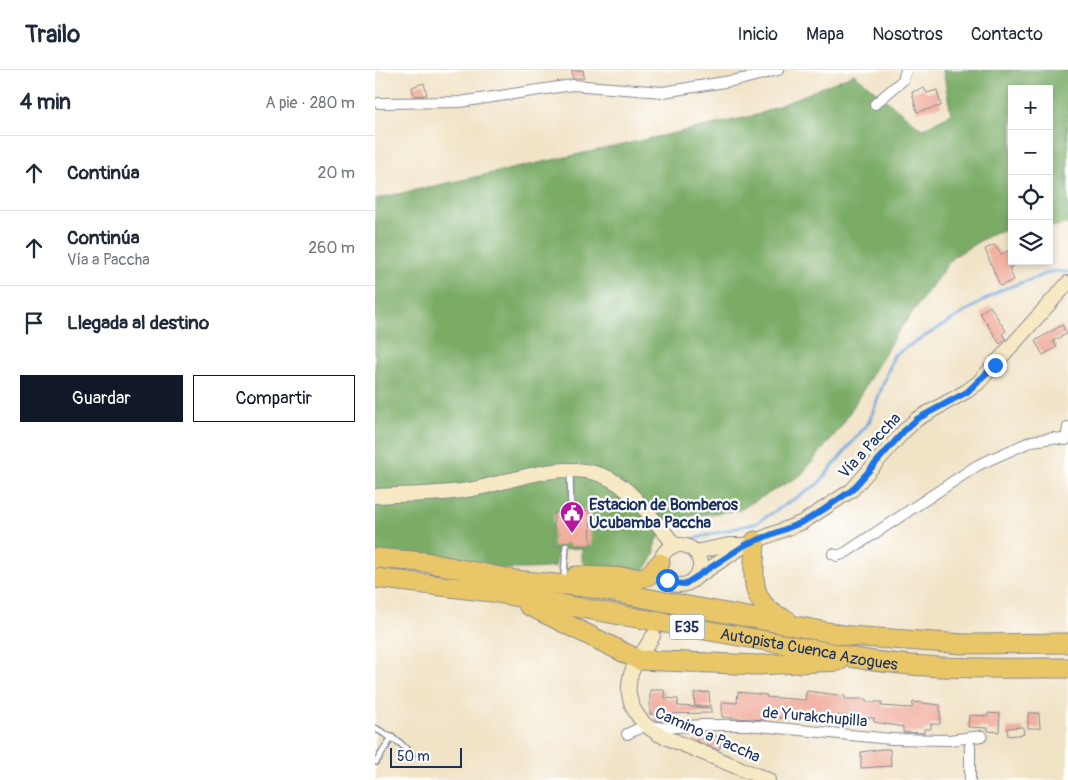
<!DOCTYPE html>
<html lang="es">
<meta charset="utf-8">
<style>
:root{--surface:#fff;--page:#f6f6f7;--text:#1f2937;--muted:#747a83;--line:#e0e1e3;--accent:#111827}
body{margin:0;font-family:Pangolin,sans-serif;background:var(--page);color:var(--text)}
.controls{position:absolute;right:15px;top:15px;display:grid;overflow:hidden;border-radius:0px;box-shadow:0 2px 8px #0003}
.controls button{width:45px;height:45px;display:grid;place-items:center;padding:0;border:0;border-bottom:1px solid var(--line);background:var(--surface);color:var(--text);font:25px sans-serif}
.scale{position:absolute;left:15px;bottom:12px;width:72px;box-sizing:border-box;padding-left:5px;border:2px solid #1b2f5e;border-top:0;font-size:14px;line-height:18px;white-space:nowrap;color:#1b2f5e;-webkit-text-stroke:4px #fff;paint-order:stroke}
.stop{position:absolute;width:15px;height:15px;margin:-11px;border:4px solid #1a73e8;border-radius:50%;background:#fff}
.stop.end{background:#1a73e8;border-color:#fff;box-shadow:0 1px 5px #0008}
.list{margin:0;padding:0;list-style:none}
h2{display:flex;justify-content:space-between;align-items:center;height:65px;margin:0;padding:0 20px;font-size:21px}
h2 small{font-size:16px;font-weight:400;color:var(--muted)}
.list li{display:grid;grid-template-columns:32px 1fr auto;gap:15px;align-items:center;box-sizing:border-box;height:75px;padding:0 20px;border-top:1px solid var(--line)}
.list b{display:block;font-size:19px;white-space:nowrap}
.list p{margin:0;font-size:16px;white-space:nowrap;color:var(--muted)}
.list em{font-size:16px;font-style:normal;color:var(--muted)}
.actions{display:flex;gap:10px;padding:15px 20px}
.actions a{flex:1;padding:11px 0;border:1px solid var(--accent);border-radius:0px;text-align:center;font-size:18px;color:var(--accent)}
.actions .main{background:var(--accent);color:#fff}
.icon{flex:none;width:28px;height:28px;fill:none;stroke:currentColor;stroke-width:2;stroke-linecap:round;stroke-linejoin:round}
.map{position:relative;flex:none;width:693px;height:710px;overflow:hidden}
header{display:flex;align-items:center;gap:30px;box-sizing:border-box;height:70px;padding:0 25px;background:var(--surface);border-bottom:1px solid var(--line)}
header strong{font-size:24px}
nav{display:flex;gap:28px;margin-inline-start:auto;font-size:18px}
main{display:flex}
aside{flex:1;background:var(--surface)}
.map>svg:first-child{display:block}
</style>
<header>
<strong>Trailo</strong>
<nav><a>Inicio</a><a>Mapa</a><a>Nosotros</a><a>Contacto</a></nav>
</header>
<main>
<aside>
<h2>4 min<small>A pie · 280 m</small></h2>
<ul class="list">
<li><svg class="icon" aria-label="ahead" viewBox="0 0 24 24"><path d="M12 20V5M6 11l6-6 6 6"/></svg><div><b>Continúa</b></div><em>20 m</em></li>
<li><svg class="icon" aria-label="ahead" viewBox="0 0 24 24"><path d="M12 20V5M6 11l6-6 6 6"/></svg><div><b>Continúa</b><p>Vía a Paccha</p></div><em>260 m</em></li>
<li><svg class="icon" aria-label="arrive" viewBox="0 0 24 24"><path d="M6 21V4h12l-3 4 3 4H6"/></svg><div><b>Llegada al destino</b></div></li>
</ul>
<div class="actions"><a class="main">Guardar</a><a>Compartir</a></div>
</aside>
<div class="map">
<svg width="693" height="710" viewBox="0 0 693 710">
<rect width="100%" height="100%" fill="#fff"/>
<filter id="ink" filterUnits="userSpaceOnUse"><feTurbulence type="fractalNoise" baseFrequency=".02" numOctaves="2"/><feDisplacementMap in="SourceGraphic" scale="10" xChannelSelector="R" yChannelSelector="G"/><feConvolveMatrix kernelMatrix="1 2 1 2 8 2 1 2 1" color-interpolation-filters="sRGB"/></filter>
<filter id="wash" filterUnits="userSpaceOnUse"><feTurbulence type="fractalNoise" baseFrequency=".0096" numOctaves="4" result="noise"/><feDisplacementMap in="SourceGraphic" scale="20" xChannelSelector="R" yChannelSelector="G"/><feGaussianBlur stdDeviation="1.12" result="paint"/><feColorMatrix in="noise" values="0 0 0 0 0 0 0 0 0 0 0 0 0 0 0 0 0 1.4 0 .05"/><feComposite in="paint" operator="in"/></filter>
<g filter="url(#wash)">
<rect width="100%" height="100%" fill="#f1e3c6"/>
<!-- forest -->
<path fill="#7aac66" stroke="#4a6e62" d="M568 0H693V154L674 157V19H637V160L620 162 578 187 520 266 466 357 426 405 364 440 310 447 280 471C281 485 277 491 268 501L212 497 207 491V478L183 479 180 497C120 504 59 491 0 485V129L382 45 479 4 547 59 576 44Z"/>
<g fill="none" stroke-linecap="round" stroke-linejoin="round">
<!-- stream -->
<polyline stroke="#68a2d8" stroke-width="3" points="318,469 381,453 443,414 494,352 519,285 626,220 679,201 693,202"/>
</g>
<g id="blocks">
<!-- building -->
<g fill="#f1af9f">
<polygon points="197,0 208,0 209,8 197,8"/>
<polygon points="49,13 52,25 39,26 37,17"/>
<polygon points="549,18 552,23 562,20 566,36 542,42 537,22"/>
<polygon points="619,175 626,184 637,179 637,197 634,198 639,210 625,216 610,179"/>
<polygon points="615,236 631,261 627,264 631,269 625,274 605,243"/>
<polygon points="687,255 692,264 678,271 682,277 668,285 660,271"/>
<polygon points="215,440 216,476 195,476 191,472 187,476 178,476 179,443 192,442 197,446 200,442"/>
<polygon points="275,620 289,620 290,628 303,629 303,636 336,638 336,643 281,644 291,648 290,651 280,650 280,644 275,644"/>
<polygon points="432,621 470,626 470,629 491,629 491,632 507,632 506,636 537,638 538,632 565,635 565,654 556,654 556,659 549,659 549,663 528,662 528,657 499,652 499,648 479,648 479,646 461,646 461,649 408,645 408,648 390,647 390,650 347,647 347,632 362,633 363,622 392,625 391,627 430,630"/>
<polygon points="334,622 335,636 320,636 319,623"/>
<polygon points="613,643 625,644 624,662 613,661 613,658 593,657 594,645 613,646"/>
<polygon points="653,643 664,643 665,658 653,658"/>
<polygon points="648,657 649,664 633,666 632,658"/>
<polygon points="324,662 348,668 344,680 321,671"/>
<polygon points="507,679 515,679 516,696 486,698 486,682"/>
</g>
</g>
</g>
<g filter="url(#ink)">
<use href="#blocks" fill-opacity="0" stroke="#868992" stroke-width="1"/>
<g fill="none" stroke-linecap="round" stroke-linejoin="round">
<!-- lane casing -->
<g stroke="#868992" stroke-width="8">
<g id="lane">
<polyline points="195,400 196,442"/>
<polyline points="189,505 191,476"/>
<polyline points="0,658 25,673 37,685"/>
<polyline points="1,692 17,667"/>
</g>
</g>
<!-- street casing -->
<g stroke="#868992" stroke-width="12">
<g id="street">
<polyline points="4,33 85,32 197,15 288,22 368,9 403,0"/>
<polyline points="500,34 528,10 531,0"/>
<polyline points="458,484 462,486 470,483 603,395 657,371 678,368 691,370 693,357"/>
<polyline points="252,664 269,656 290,658 326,655 373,655 516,669 574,670 607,666"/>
<polyline points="595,676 595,710"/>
</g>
</g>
<!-- secondary casing -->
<g stroke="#868992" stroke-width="16">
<g id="secondary">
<path d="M0 426C31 424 73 425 103 418 150 408 206 383 249 418 268 434 284 457 300 475"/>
<circle cx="305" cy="495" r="20"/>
<polyline points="320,482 354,475 370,475"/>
<polyline points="320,508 370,475 428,452 477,420 529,361 542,349 592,321 603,313 693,213"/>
<path d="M278 566C271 578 260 591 256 604 248 630 262 651 283 664L393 710"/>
</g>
</g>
<!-- highway casing -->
<g stroke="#868992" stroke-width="21">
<g id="highway">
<path d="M380 471C379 506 372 535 412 550"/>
<polyline points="0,488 50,492 140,510 211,517 474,566 588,574 693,573"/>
<polyline points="201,506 266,508 274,505 285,493"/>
<path id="s1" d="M0 508 116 522 453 582C527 601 617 598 693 598"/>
<polyline points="153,535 264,590 383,595 464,591"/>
</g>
</g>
<!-- lane -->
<use href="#lane" stroke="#fff" stroke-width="5"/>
<!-- street -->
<use href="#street" stroke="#fff" stroke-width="10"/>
<!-- secondary -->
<use href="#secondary" stroke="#f6e9c3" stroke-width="14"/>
<!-- highway -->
<use href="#highway" stroke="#e9c769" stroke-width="19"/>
</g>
</g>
<g fill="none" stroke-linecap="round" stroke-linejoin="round" filter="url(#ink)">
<!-- route -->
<polyline stroke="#1a73e8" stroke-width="6" points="292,510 298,513 310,514 370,475 428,452 448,440 477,420 529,361 542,349 592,322 620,295"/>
</g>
<!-- icons -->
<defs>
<g id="civic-pin" transform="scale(1.25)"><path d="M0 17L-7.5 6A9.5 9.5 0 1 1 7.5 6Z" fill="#b5179e" stroke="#fff"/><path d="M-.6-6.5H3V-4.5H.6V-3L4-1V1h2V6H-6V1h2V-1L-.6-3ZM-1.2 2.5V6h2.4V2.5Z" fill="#fff"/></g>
</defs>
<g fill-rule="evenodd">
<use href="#civic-pin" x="197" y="443"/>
</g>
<g text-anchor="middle" stroke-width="4.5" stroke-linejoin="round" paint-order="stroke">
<!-- shield labels -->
<rect fill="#fff" stroke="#5f6d8e" stroke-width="1" x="294.5" y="544.5" width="35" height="25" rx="4"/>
<g font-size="15" font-weight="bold" fill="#1b2f5e">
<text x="312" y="562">E35</text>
</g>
<!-- street labels -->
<g font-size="16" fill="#1b2f5e" stroke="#fff">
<text transform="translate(494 375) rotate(-47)" y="6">Vía a Paccha</text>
<text dy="6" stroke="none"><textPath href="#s1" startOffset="440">Autopista Cuenca Azogues</textPath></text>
<text transform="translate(440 646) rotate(5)" y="6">de Yurakchupilla</text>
<text transform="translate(333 664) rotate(24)" y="6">Camino a Paccha</text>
</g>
<!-- poi labels -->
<g font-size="16" font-weight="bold" fill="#1b2f5e" stroke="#fff" text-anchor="start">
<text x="214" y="440">Estacion de Bomberos<tspan x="214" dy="18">Ucubamba Paccha</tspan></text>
</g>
</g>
</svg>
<div class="controls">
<button>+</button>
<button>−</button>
<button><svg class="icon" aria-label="locate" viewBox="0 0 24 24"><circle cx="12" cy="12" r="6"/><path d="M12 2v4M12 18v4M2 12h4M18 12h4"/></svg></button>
<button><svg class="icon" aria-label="layers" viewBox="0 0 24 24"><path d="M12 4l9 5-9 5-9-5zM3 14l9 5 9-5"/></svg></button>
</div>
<div class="scale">50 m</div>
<div class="stop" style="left:292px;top:510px"></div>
<div class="stop end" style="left:620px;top:295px"></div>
</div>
</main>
